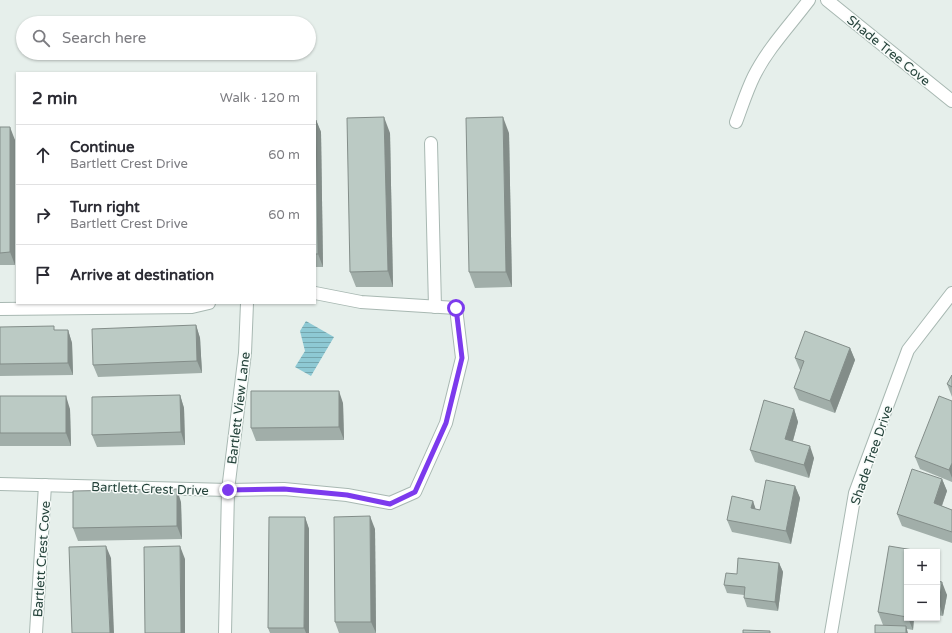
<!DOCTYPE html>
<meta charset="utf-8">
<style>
:root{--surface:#fff;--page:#f2f2f3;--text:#2b2b33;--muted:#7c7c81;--line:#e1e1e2}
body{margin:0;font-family:"Varela Round",sans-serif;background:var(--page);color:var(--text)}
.controls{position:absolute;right:12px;bottom:12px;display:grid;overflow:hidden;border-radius:0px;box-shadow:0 1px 3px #0004}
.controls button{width:36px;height:36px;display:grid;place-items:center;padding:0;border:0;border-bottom:1px solid var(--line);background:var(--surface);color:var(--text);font:20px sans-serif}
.stop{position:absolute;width:12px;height:12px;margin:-9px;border:3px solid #7c3aed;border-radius:50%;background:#fff}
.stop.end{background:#7c3aed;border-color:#fff;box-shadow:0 1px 4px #0008}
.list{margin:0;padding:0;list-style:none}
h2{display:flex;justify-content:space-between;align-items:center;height:52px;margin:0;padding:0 16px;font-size:17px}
h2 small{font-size:13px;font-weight:400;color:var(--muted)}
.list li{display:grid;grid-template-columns:26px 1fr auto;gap:12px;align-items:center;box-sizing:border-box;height:60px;padding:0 16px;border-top:1px solid var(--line)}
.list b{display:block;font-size:15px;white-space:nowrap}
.list p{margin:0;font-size:13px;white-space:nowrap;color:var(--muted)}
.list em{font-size:13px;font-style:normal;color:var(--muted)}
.icon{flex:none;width:22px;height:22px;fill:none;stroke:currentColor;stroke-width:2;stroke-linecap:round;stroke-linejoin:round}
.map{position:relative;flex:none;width:952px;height:633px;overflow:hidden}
.search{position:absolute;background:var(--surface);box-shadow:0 1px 3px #0004;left:16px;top:16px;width:300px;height:44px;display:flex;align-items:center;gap:10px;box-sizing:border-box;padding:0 14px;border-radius:22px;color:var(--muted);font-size:15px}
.panel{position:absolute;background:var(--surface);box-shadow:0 1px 3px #0004;left:16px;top:72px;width:300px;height:232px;border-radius:0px}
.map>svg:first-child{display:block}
</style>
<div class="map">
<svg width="952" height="633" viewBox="0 0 952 633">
<defs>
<pattern id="water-rules" width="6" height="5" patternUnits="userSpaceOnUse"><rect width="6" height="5" fill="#8ec9d4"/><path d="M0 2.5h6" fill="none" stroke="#74a5ad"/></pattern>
</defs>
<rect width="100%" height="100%" fill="#e6efeb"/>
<!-- water -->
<polygon fill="url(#water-rules)" points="306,321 334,337 311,376 295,367 305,351 300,331"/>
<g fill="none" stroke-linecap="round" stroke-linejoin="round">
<!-- minor casing -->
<g stroke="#a8b8b2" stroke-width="14">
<g id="minor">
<polyline points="827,0 952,101"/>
<path d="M736 122C742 106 747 90 754 76 768 48 791 24 809 0"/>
<polyline points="431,143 435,307"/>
<polyline points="0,309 192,307 209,303"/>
<polyline points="0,484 228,490 284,489 347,495 390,503 415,492 446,423 462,358 456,308 361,302 315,293"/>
<polyline points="36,633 45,485"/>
<polyline points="225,633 228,490 245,353 247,303"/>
<polyline points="831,633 855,493 908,350 952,293"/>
</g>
</g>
<!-- minor -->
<use href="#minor" stroke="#fff" stroke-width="12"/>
</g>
<!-- wall -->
<g fill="#a1aea9">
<polygon points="315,120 316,120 321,132 323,267 315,267"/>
<polygon points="0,127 15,140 15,265 0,265"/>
<polygon points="390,133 393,287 356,287 350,272"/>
<polygon points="509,133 512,287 475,288 469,272"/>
<polygon points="196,325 200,338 202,373 98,377 93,365"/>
<polygon points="0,327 55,330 68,330 72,343 73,375 0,376"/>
<polygon points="850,348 855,360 835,413 799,400 794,388 801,370 800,370 795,358"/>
<polygon points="952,375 952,397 947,384"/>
<polygon points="180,395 184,408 185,445 97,447 92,435"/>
<polygon points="0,396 70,409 71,446 0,446"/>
<polygon points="952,401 952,482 920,469 915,457"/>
<polygon points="343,403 344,440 256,441 251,428"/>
<polygon points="794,409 798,422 793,441 814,458 809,478 755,462 750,450"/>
<polygon points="942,479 947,491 942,506 952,510 952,543 902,526 897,514"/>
<polygon points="795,486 800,498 791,544 732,532 727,520 753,501 755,509 760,510"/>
<polygon points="181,502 182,539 78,541 73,528"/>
<polygon points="305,517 309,529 309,633 270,633 268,628"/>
<polygon points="375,529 376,633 339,633 335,622"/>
<polygon points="907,552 907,618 914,618 913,630 883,625 878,612"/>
<polygon points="779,563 783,572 778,611 747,607 744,598 744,595 727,593 724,585"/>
<polygon points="937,581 947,595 943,616 937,615"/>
</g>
<!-- shaded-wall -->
<g fill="#838d89">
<polygon points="384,117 390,133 393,287 388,271"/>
<polygon points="503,117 509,133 512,287 506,272"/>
<polygon points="316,120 321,132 323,267 318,254"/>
<polygon points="10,127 15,140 15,265 10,252"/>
<polygon points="196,325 200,338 202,373 197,361"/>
<polygon points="68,330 72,343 73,375 68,363"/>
<polygon points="850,348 855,360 835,413 830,401"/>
<polygon points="339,391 343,403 344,440 339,427"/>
<polygon points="180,395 184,408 185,445 181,432"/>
<polygon points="66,396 70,409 71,446 66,433"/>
<polygon points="794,409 798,422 790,451 785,439"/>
<polygon points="810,446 814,458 809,478 804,465"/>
<polygon points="952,463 952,478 949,470"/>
<polygon points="942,479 947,491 938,516 934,503"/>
<polygon points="795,486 800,498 791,544 786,531"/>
<polygon points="177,489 181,502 182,539 177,526"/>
<polygon points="753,501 757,513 751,508"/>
<polygon points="370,516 375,529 376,633 371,622"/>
<polygon points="305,517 309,529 309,633 306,633 304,628"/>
<polygon points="106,546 111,558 114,633 110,633"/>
<polygon points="180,546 185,559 185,633 181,633"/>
<polygon points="779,563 783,572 778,611 775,602"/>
<polygon points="942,582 947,595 943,616 939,603"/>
<polygon points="908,618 914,618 913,630"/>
<polygon points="906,626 908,633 906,633"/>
</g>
<!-- building -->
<g fill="#bbcac4" stroke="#838d89">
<polygon points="384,117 388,271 350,272 347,118"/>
<polygon points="503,117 506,272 469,272 466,118"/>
<polygon points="315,120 316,120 318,254 315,254"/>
<polygon points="0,127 10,127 10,252 0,253"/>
<polygon points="196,325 197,361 93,365 92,329"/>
<polygon points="54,326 54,330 68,330 68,363 0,364 0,327"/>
<polygon points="805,331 850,348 830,401 794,388 804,361 795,358"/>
<polygon points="952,375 952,387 947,384"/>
<polygon points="251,391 339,391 339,427 251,428"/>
<polygon points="180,395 181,432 92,435 92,397"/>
<rect x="0" y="396" width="66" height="37"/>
<polygon points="939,396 952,401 952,463 949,470 915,457"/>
<polygon points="764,400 794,409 785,439 810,446 804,465 750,450"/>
<polygon points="912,469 942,479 934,503 952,510 952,532 897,514"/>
<polygon points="766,480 795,486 786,531 727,520 732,496 753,501 751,508 760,510"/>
<polygon points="177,489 177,526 73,528 73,491"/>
<polygon points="370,516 371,622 335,622 334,517"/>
<polygon points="269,517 305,517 304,628 268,628"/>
<polygon points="106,546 110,633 72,633 69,547"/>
<polygon points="180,546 181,633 145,633 144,547"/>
<polygon points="889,546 919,551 919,552 907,552 907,617 878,612"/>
<polygon points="738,558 779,563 775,602 744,598 745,587 724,585 726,573 737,574"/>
<polygon points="937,581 942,582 939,603 937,603"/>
<polygon points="875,625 906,626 906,633 875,633"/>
<polygon points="743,630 770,631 770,633 743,633"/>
</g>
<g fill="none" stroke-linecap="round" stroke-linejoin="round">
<!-- route -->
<polyline stroke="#7c3aed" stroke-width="5" points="228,490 284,489 347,495 390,504 415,492 446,423 462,358 456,308"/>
</g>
<g text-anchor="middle" stroke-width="3" stroke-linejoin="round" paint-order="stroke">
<!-- street labels -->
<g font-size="13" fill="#24423a" stroke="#f7fbf9">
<text transform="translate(889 50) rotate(39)" y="5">Shade Tree Cove</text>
<text transform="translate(238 408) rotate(-83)" y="5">Bartlett View Lane</text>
<text transform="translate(871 455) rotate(-71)" y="5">Shade Tree Drive</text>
<text transform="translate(150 488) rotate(2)" y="5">Bartlett Crest Drive</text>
<text transform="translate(41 559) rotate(-86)" y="5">Bartlett Crest Cove</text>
</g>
</g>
</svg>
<div class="controls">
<button>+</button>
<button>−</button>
</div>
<div class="stop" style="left:456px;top:308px"></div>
<div class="stop end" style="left:228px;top:490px"></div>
<div class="search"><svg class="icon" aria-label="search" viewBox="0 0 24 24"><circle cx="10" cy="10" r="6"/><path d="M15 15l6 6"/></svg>Search here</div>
<section class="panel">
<h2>2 min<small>Walk · 120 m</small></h2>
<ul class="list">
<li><svg class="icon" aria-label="ahead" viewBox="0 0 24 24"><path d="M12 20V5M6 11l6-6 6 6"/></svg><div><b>Continue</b><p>Bartlett Crest Drive</p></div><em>60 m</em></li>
<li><svg class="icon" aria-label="right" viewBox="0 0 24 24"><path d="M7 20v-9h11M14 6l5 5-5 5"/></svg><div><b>Turn right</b><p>Bartlett Crest Drive</p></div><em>60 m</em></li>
<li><svg class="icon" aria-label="arrive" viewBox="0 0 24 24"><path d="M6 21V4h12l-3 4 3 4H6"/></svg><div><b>Arrive at destination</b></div></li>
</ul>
</section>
</div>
